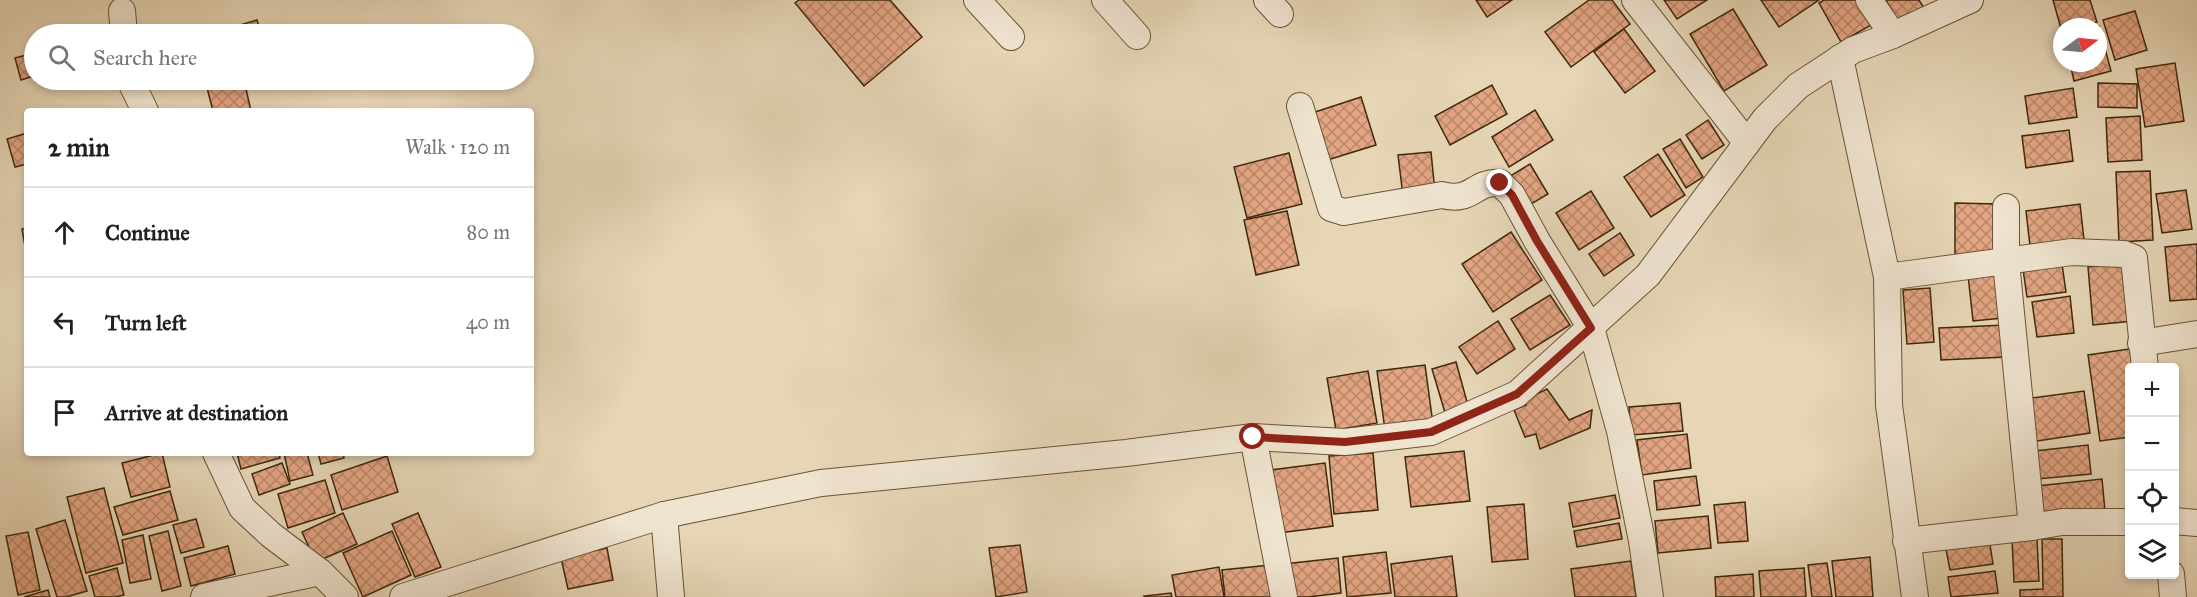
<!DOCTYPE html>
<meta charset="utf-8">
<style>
:root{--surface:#fff;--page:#f6f6f6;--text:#202124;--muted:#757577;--line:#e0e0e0}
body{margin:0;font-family:"IM FELL Great Primer",serif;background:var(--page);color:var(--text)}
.controls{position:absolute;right:18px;bottom:18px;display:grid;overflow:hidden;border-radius:6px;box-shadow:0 3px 9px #0003}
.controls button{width:54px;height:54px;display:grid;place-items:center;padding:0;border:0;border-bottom:2px solid var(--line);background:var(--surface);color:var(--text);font:30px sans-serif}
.compass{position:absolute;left:2053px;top:18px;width:54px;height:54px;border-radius:50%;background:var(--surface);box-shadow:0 3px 9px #0003;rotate:74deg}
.stop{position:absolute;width:18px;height:18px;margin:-14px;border:4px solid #8f2418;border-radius:50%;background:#fff}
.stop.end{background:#8f2418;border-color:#fff;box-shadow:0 2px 6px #0008}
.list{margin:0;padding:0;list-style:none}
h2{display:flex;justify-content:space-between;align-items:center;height:78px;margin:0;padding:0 24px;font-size:26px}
h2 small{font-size:20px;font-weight:400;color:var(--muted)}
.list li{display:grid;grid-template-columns:39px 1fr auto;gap:18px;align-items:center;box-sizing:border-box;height:90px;padding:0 24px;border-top:2px solid var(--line)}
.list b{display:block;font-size:22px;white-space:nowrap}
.list em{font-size:20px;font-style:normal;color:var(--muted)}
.icon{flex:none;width:33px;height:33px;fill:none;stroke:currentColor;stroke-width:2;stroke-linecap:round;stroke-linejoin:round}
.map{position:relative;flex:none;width:2197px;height:597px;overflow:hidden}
.search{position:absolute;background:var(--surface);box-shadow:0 3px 9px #0003;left:24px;top:24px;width:510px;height:66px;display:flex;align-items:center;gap:15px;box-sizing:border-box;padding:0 21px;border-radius:33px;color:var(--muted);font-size:22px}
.panel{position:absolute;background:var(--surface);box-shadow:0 3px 9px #0003;left:24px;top:108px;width:510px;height:348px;border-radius:6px}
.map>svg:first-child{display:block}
</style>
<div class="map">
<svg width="2197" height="597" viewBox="0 0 2197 597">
<defs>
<pattern id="building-cross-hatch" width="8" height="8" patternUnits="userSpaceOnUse" patternTransform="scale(1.5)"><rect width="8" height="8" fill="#e3a582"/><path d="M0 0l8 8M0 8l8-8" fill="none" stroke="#b98669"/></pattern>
</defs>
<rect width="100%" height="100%" fill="#e6d6b6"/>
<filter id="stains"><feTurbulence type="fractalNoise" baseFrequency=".00333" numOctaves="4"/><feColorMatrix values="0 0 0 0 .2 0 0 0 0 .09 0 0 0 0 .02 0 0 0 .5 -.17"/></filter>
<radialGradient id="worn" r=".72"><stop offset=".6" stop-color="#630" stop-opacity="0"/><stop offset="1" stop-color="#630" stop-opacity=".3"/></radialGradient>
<!-- building -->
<g fill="url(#building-cross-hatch)" stroke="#3f290b" stroke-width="1.5">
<polygon points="799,0 890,0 922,37 864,86 795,3"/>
<polygon points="1476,0 1512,0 1487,17"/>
<polygon points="1589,0 1612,0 1630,24 1571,67 1545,32"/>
<polygon points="1664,0 1707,0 1677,19"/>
<polygon points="1761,0 1819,0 1779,27"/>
<polygon points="1824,0 1860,0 1873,24 1841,42 1819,3"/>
<polygon points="1886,0 1919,0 1927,13 1901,27"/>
<polygon points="2053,0 2090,0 2097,22 2079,27 2062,27 2062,32"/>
<polygon points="1733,9 1767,65 1724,91 1690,34"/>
<polygon points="2135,11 2147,50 2115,60 2103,20"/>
<polygon points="257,20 261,34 210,34"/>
<polygon points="2099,26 2111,71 2074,81 2070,63 2098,63 2098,27 2095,27"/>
<polygon points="1624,29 1655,71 1625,93 1594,52"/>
<polygon points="34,53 34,76 21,80 15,58"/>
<polygon points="2175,63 2184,121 2145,127 2136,69"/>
<polygon points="205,80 244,80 251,111 213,111"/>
<polygon points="2098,83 2137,84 2137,108 2098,107"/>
<polygon points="1492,85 1507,114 1450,145 1435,116"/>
<polygon points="2073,88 2077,117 2029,124 2025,96"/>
<polygon points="1361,97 1376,145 1321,162 1306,115"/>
<polygon points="1535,110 1553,140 1509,167 1492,137"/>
<polygon points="2140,116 2142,160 2108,162 2106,118"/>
<polygon points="1708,120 1724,145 1702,159 1686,135"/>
<polygon points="2069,130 2073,161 2026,168 2022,136"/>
<polygon points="27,133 27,164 15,167 7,139"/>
<polygon points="1680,139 1703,177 1686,188 1663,149"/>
<polygon points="1431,152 1435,192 1403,196 1398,155"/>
<polygon points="1289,153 1302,204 1247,218 1234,167"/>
<polygon points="1658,154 1685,195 1651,217 1624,177"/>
<polygon points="1530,164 1548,194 1521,210 1504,180"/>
<polygon points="2150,171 2153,240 2119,242 2116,172"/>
<polygon points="2186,190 2192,229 2162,233 2156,194"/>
<polygon points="1591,191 1614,228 1579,250 1556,213"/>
<polygon points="1955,203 1997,204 1996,256 1955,255"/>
<polygon points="2080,204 2084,240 2030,246 2026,211"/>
<polygon points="1287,211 1299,265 1256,275 1244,220"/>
<polygon points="27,228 27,258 22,229"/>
<polygon points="1511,232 1542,280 1493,312 1462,264"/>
<polygon points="1620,233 1634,255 1604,276 1589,254"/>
<polygon points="2197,244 2197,299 2170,301 2165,247"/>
<polygon points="2061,257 2066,292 2027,297 2022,262"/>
<polygon points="2127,263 2133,321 2093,325 2088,267"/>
<polygon points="1998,272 2003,318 1973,321 1968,275"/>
<polygon points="1930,288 1934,342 1907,344 1903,290"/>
<polygon points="1550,295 1570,325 1530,350 1511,319"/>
<polygon points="2070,296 2074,333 2037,337 2032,302"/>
<polygon points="1498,321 1515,349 1477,374 1459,347"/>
<polygon points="2005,325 2007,357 1941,360 1939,328"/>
<polygon points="2136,348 2139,368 2130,368 2130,437 2100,441 2088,355"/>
<polygon points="1456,362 1469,409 1446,416 1432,369"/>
<polygon points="1425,365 1433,424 1385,430 1377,371"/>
<polygon points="1368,371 1377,423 1336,430 1327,378"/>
<polygon points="1547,389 1569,420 1592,410 1590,428 1540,449 1536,434 1525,437 1514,410 1526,405 1524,400"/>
<polygon points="2084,391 2090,433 2031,442 2025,399"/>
<polygon points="1680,403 1683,431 1631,435 1629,407"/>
<polygon points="1687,434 1691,468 1642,475 1637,440"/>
<polygon points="2088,445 2091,474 2037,479 2035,451"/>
<polygon points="1464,451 1470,501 1411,507 1405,457"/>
<polygon points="162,453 170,487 131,497 122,463"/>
<polygon points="237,453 279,453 280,458 241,469"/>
<polygon points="284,453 307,453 313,475 290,481"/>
<polygon points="318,453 343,453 344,458 321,464"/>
<polygon points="1373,453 1378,510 1334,514 1329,456"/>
<polygon points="387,456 398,492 342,510 331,475"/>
<polygon points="282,463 290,484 259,495 252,474"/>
<polygon points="1325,463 1333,526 1279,533 1271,470"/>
<polygon points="1696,476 1700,505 1657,510 1654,481"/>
<polygon points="2102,479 2105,511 2041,517 2037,486"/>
<polygon points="325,480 335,513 288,528 278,494"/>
<polygon points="104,488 123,563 86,573 67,497"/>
<polygon points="170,491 178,520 123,535 114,507"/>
<polygon points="1615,495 1620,518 1573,527 1569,503"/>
<polygon points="1745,502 1748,541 1718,543 1714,505"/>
<polygon points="1524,504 1528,559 1492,562 1487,507"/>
<polygon points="343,513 357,544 316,562 302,532"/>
<polygon points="418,513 441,567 415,577 392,524"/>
<polygon points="1708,516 1711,548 1658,553 1655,521"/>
<polygon points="196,519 204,547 181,553 173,525"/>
<polygon points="65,520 87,591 66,597 57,597 36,529"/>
<polygon points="1619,523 1622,539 1577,547 1574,531"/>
<polygon points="168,531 181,586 162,591 149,536"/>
<polygon points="392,531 411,575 363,597 343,553"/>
<polygon points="28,532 40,590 18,595 6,536"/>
<polygon points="143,535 151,579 130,583 122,540"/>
<polygon points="1989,538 1993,564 1950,570 1945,544"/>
<polygon points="2037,538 2039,581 2014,582 2012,539"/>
<polygon points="2042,539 2062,539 2063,597 2020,597 2020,590 2043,589"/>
<polygon points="1020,545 1027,592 996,597 989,548"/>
<polygon points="228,546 235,574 191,586 184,558"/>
<polygon points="607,548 613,580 568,589 561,558"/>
<polygon points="1386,552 1391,593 1347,597 1343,557"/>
<polygon points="1452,556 1457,597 1395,597 1391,564"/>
<polygon points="1870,557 1873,597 1836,597 1832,561"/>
<polygon points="1338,558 1341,593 1308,597 1287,597 1284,564"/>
<polygon points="1631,561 1636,597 1575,597 1571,569"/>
<polygon points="1827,563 1832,597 1812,597 1808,565"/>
<polygon points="1270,565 1274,597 1225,597 1222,570"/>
<polygon points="1219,567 1224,597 1176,597 1172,575"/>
<polygon points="117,568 124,595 115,597 95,597 89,576"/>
<polygon points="1804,568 1806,597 1761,597 1759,571"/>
<polygon points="1995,571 1998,593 1951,597 1948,577"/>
<polygon points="1753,574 1754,597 1716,597 1715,577"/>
<polygon points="48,590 50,597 24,597"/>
<polygon points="1171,593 1172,597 1145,597 1144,596"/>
</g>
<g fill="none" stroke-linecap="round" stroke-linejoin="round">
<!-- street casing -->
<g stroke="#695436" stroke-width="28">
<g id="street">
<polyline points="977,0 1011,37"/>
<polyline points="1105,0 1137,36"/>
<polyline points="1267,0 1280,14"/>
<polyline points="1635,0 1747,143"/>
<polyline points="1869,0 1893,35"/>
<polyline points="122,11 124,34"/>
<polyline points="1840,58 1887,277 1889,405 1915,597"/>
<polyline points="130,80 145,111"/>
<path d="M1300 106 1331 208 1344 212 1442 195C1473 203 1473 181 1500 183L1512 195 1537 241 1591 328 1620 431 1642 541 1650 597"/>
<polyline points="2006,207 2006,262 2032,527"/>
<polyline points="1887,277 2072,252 2124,254 2134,258 2145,368"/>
<polyline points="2141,343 2197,334"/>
<polyline points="1253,437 1284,597"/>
<polyline points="216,453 242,508 271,535 320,572"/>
<polyline points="664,515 671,597"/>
<polyline points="2174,521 2197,523"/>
<polyline points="1906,541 2032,527 2062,522 2130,522"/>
<polyline points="2171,574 2173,597"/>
<polyline points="204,597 320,572 345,597"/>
<polyline points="403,597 664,515 821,483 1126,453 1253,437 1345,442 1431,432 1517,394 1648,275 1765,119 1798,86 1853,50 1893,35 1970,0"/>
</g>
</g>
<!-- street -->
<use href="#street" stroke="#efe4d0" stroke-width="26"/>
</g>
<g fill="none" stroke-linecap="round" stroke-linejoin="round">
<!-- route -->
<polyline stroke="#8f2418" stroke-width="8" points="1253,437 1345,442 1431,432 1517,394 1591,328 1537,241 1512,195 1500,183"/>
</g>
<rect width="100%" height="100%" filter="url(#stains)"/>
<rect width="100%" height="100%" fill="url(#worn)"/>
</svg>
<div class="controls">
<button>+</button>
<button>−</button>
<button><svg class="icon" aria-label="locate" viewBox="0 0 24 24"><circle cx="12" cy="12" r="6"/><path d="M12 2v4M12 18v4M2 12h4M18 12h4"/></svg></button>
<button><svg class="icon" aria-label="layers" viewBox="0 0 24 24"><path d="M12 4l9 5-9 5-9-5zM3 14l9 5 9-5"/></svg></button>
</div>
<svg class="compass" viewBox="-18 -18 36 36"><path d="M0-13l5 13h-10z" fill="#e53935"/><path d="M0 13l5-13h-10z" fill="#757577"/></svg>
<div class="stop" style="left:1253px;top:437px"></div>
<div class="stop end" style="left:1500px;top:183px"></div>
<div class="search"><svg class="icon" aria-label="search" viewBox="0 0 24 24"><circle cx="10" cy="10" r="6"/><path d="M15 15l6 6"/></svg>Search here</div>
<section class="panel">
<h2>2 min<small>Walk · 120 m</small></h2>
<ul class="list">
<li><svg class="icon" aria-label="ahead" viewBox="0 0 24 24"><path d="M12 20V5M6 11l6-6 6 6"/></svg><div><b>Continue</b></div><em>80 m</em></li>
<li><svg class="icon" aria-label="left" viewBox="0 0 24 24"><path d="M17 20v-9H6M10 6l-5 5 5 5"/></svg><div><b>Turn left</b></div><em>40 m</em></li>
<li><svg class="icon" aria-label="arrive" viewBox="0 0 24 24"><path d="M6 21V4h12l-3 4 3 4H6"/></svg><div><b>Arrive at destination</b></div></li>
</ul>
</section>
</div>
